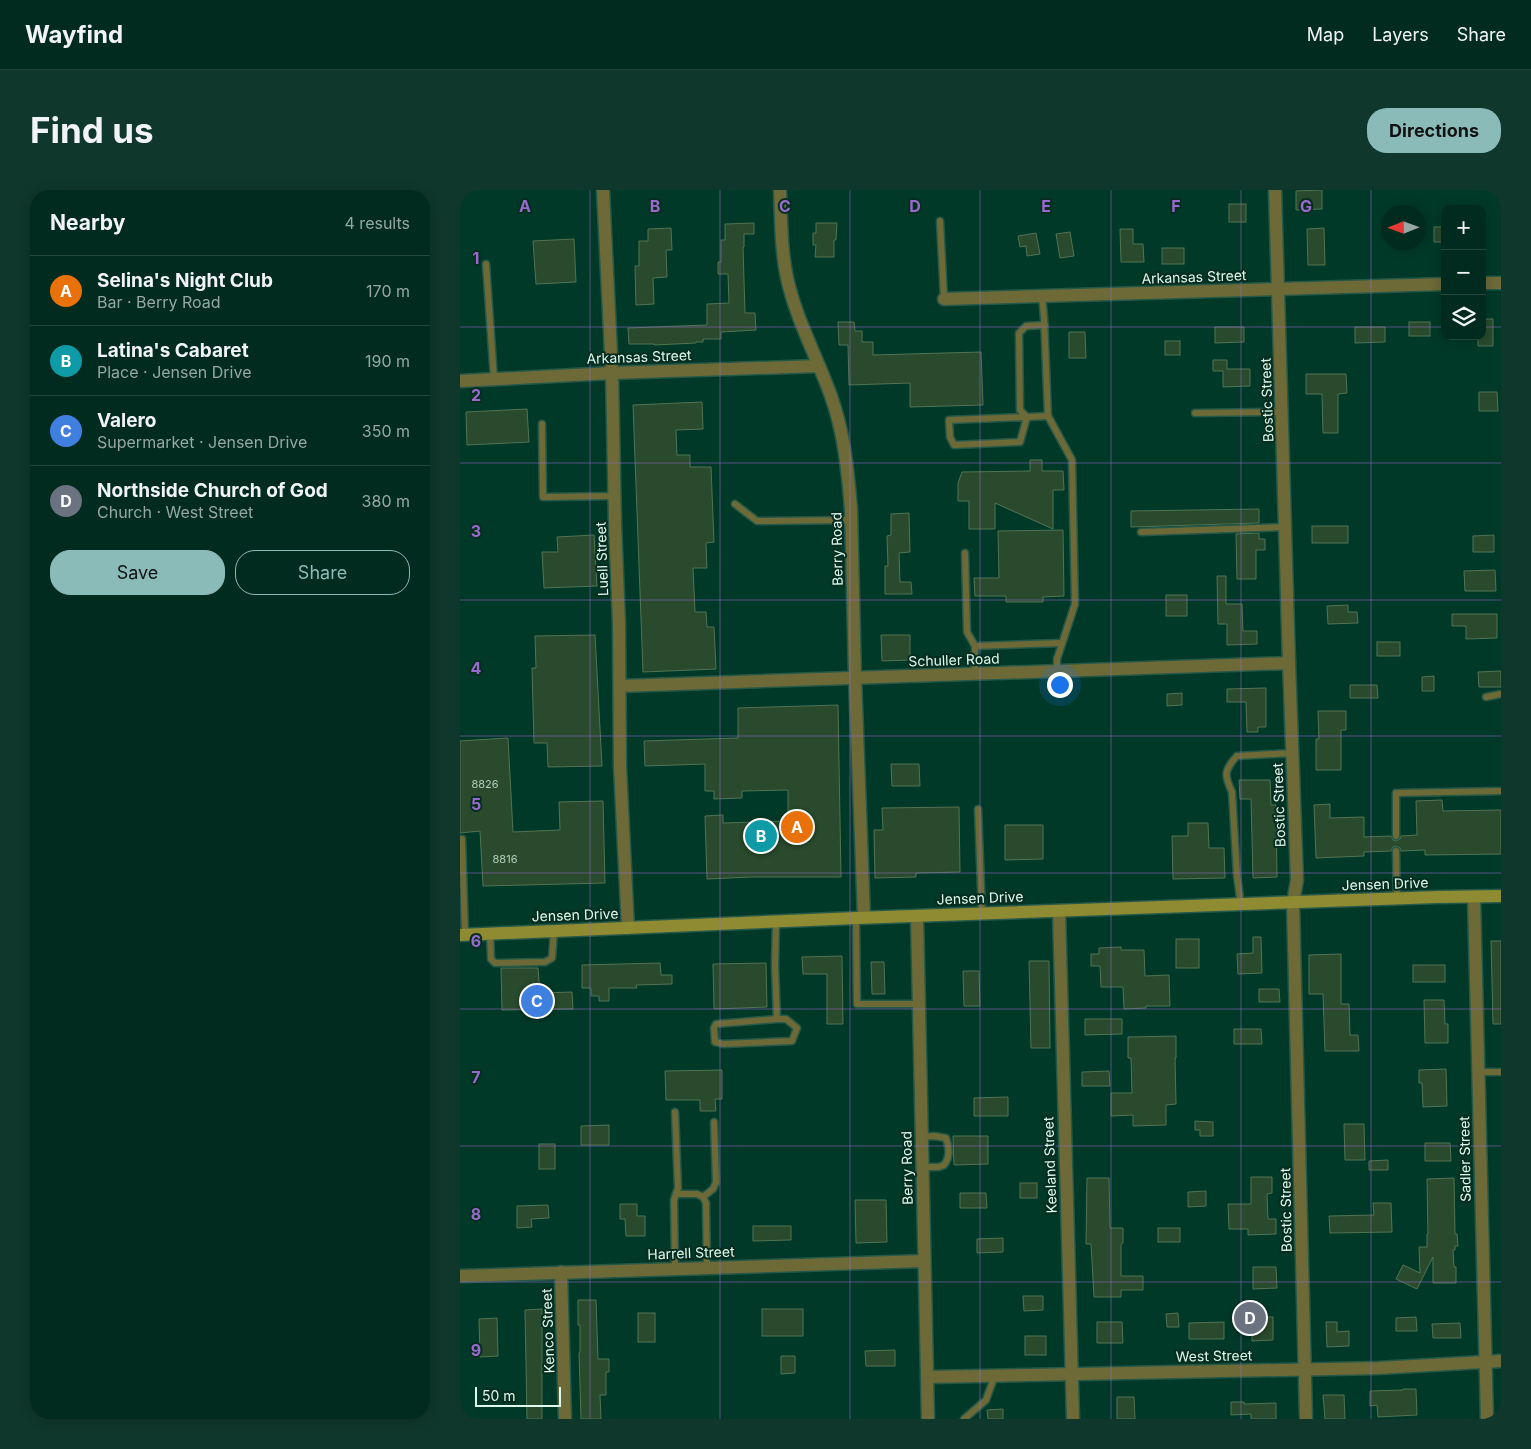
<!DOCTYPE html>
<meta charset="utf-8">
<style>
:root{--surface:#012b1e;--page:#0f372b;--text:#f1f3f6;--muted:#96a7a4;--line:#23473c;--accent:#8bbbb9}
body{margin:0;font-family:Inter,sans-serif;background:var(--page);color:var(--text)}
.controls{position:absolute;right:15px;top:15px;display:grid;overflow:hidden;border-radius:10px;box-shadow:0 2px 12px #0003}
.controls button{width:45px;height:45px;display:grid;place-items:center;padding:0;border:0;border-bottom:1px solid var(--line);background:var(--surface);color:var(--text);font:25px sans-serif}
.compass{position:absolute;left:921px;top:15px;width:45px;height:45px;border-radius:50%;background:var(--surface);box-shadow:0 2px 12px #0003;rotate:269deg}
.scale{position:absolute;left:15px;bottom:12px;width:86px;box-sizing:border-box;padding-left:5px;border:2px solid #dff9ed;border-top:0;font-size:14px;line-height:18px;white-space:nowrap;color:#dff9ed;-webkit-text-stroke:4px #062d20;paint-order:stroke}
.you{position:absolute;left:599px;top:494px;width:18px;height:18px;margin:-12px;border:4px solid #fff;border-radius:50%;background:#1a73e8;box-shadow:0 0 0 8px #1a73e833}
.badge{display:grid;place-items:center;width:32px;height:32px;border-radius:50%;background:var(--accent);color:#fff;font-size:16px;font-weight:700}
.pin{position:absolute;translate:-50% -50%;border:2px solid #fff;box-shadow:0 1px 5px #0006}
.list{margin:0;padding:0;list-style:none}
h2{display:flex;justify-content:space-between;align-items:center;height:65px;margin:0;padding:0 20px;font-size:21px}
h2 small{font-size:16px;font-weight:400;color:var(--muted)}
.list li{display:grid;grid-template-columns:32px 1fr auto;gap:15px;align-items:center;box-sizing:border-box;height:70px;padding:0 20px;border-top:1px solid var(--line)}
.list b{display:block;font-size:19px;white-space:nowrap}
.list p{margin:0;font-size:16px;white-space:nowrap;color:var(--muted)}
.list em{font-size:16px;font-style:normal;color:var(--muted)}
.actions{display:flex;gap:10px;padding:15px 20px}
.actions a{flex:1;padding:11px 0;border:1px solid var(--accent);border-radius:20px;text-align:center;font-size:18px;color:var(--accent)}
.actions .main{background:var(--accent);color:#111}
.icon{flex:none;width:28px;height:28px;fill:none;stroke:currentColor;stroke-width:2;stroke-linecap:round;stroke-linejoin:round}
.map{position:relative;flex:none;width:1041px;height:1229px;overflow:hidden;border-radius:20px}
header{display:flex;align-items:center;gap:30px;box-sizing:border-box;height:70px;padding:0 25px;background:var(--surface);border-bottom:1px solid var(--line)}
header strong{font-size:24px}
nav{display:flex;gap:28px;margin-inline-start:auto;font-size:18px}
.intro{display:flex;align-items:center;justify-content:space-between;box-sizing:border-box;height:120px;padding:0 30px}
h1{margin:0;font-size:35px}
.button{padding:12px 22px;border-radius:20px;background:var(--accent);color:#111;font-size:18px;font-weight:700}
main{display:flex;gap:30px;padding:0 30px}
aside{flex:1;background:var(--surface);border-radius:20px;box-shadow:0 2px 12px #0003}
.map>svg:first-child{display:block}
</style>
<header>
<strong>Wayfind</strong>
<nav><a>Map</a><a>Layers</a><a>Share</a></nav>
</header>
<div class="intro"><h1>Find us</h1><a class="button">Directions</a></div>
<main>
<aside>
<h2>Nearby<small>4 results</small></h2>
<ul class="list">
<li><span class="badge" style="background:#e8710a">A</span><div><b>Selina's Night Club</b><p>Bar · Berry Road</p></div><em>170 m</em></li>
<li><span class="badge" style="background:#0f9aa8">B</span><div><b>Latina's Cabaret</b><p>Place · Jensen Drive</p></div><em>190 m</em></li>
<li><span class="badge" style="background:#3f7fe0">C</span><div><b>Valero</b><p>Supermarket · Jensen Drive</p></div><em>350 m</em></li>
<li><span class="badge" style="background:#6b7280">D</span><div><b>Northside Church of God</b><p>Church · West Street</p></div><em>380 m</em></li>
</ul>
<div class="actions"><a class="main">Save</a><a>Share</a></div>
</aside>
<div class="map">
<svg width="1041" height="1229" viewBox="0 0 1041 1229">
<rect width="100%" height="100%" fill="#013928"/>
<!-- building -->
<g fill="#294a2c" stroke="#527455">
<polygon points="862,0 862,19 836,20 836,1"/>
<rect x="769" y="14" width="17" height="18"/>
<polygon points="294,33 294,44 284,44 284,57 283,57 285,123 295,123 296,140 261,142 261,149 243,149 243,152 236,152 236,153 194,155 194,154 169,154 168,138 247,135 247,114 269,113 268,84 258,84 258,72 261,72 261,50 265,50 265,34"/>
<polygon points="356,33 377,33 376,50 374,50 374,67 355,67 356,55 353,55 353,43 356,43"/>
<rect x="974" y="37" width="11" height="15"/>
<polygon points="211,38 212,60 206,60 207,87 193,88 194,114 176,115 175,76 179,76 179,51 188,51 188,39"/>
<polygon points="864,38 865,75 848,75 847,39"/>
<polygon points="660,39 673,39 673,54 683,54 684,72 661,72"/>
<polygon points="610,42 614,66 600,68 596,44"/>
<polygon points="576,43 580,64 567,66 566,56 560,57 558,46"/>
<polygon points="114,49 116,92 76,94 73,51"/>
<rect x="702" y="58" width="22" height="16"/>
<polygon points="1022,129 1033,129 1033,156 1018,156 1018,146 1022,146"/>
<polygon points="378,132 394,132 395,141 402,141 402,152 413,152 413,165 521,162 523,215 450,217 450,193 389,195 388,155 379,155"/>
<rect x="949" y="132" width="21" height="14"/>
<polygon points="755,137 784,137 784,152 755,153"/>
<polygon points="895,137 925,137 925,152 895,153"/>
<polygon points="609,142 625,142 626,168 609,168"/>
<rect x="705" y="151" width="15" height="14"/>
<polygon points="753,170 767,170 767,179 790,179 790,196 763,197 763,181 753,181"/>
<polygon points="846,184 886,184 887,203 878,204 878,243 863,243 862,204 846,204"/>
<polygon points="1019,202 1037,202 1038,221 1019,221"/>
<polygon points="242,212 243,239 216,240 217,265 230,265 230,277 251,277 254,352 246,353 247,378 233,378 235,422 246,422 247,437 254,437 256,479 183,482 173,215"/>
<polygon points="67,219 69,252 7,255 6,222"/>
<polygon points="570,270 582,270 582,281 603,281 604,300 593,300 593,339 535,313 535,339 509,339 509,311 498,311 498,293 502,282 570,281"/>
<polygon points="799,319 799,333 671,337 671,321"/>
<polygon points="449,323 450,362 439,363 440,392 451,392 452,404 425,404 425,376 428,376 427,346 431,345 431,324"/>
<rect x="852" y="336" width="36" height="17"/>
<polygon points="603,340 604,406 583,407 583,412 546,412 546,406 515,406 514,388 539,388 538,341"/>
<polygon points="799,343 799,349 805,349 805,360 796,360 796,389 777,389 776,344"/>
<polygon points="134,345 137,396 84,398 82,362 98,362 97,347"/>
<polygon points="1034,345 1034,362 1013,362 1013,346"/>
<polygon points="1035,380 1036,401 1005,401 1004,381"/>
<polygon points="757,386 766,386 766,414 782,414 783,441 797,441 797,454 767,455 767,434 758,434"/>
<rect x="706" y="405" width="21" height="21"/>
<polygon points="888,415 888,422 897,422 898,433 868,434 867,416"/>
<polygon points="992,424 1037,424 1037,448 1006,449 1006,436 992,436"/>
<polygon points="135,445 142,576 88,577 87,553 74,553 72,478 76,478 75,446"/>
<polygon points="421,445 450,445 450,470 422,471"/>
<rect x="917" y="452" width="23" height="14"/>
<polygon points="1041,481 1041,497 1019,497 1018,482"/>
<polygon points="974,486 974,501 962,501 962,487"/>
<polygon points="890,495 917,495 918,508 890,508"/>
<polygon points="806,498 806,537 798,537 798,542 787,542 786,512 767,512 767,499"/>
<polygon points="722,503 722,515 707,516 707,504"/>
<polygon points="378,515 381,687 291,687 247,689 245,626 263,625 263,633 328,631 328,600 282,601 282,608 254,609 254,601 245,601 245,574 185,576 184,551 278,548 278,518"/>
<polygon points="858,521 886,521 886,540 881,540 881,580 856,580 856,549 859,549"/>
<polygon points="48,548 53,642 100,640 99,612 143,611 145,693 23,696 20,641 0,643 0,551"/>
<polygon points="431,574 459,574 460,596 432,596"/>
<polygon points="779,590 810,590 811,615 816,615 817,687 793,688 791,609 780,609"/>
<polygon points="982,610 983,621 1041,620 1041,664 965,665 965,660 941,661 940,658 936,656 933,657 931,661 904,662 904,666 856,668 854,615 870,614 870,628 904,627 904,647 931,646 933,650 936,651 940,649 941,646 957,645 956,611"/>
<polygon points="499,617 500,682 456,683 456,687 415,688 414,640 423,640 422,618"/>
<polygon points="728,633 748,633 749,658 764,658 765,688 713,689 712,646 728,646"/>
<polygon points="545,635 583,635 583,669 545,670"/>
<polygon points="793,747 801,747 802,783 778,784 777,764 793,763"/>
<rect x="716" y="749" width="23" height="29"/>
<polygon points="1031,751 1041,751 1041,834 1033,834"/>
<polygon points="661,757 661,760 684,760 685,786 709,785 710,816 686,816 686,818 664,819 663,797 641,797 640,776 631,776 631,764 639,764 639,758"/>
<polygon points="881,764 881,814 889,814 890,845 898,845 899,861 865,861 863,804 849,804 849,765"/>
<polygon points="382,766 383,834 367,834 367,784 343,784 342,767"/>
<polygon points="569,771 589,771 590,858 571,858"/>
<polygon points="411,772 424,772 425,804 412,804"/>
<polygon points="200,773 201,785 212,785 212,794 176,795 177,798 149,798 149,811 139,811 139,806 131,806 131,798 122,798 122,775"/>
<polygon points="306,773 307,817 254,819 253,774"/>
<rect x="953" y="775" width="32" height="17"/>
<polygon points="41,778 78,778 80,803 112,802 113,819 42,820"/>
<polygon points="503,781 519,781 520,816 504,816"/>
<polygon points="799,799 819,799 820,812 799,812"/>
<polygon points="964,810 984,810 985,834 988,834 988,853 965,853"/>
<polygon points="625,829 662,829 662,844 625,845"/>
<polygon points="774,839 801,839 802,854 774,854"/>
<polygon points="716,846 716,868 715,868 716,914 706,915 706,935 673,936 673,925 651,926 651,903 672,903 671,868 668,868 668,847"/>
<polygon points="986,879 987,916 963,917 962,893 959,893 959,880"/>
<polygon points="262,880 262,909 255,909 256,921 240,921 240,910 206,910 205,881"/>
<polygon points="649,881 650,896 622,896 622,882"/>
<polygon points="548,907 548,926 514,926 514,908"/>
<polygon points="735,931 753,932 753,946 740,946 740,940 735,940"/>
<polygon points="884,934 904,934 905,970 885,970"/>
<polygon points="149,935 149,955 121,955 121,936"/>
<polygon points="493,946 528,946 528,974 494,975"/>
<polygon points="965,953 990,953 991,971 965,971"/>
<rect x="79" y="954" width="16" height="25"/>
<polygon points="928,970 928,980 909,980 909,971"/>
<polygon points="791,987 812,987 812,1003 807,1004 808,1029 816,1029 816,1044 788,1045 788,1039 769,1039 768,1014 791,1014"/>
<polygon points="627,988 649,988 650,1038 663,1038 663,1053 661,1054 661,1086 683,1086 683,1100 661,1100 661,1107 634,1107 631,1054 626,1054"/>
<polygon points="994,988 995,1044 997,1044 998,1056 995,1056 995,1060 993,1060 994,1077 996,1077 996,1093 973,1093 973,1067 957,1099 936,1089 943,1075 960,1083 959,1057 967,1057 967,1044 968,1044 967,989"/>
<rect x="560" y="993" width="17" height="15"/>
<polygon points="746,1001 746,1016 728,1017 728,1002"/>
<polygon points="500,1003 526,1003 527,1018 500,1018"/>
<polygon points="395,1010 426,1010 427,1052 396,1053"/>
<polygon points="913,1013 931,1013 932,1042 870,1043 869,1026 914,1025"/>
<polygon points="160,1014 177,1014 177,1026 185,1026 185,1046 166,1046 165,1029 160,1029"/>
<polygon points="88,1015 89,1028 71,1029 72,1037 57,1038 57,1016"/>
<polygon points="293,1036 331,1036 331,1050 293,1051"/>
<rect x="698" y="1038" width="22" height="14"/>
<polygon points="543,1048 543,1062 517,1063 517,1049"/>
<polygon points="793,1077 816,1077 817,1098 793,1099"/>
<polygon points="563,1106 583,1106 583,1120 564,1121"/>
<polygon points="118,1110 136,1110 138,1169 149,1169 149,1182 146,1182 146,1205 140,1205 141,1229 121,1229 119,1163 120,1162 120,1135 118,1135"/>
<polygon points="82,1119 82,1229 67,1229 65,1120"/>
<rect x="302" y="1119" width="41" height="27"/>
<rect x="178" y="1123" width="17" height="29"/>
<polygon points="718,1123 719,1137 707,1137 706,1124"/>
<polygon points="792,1127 813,1127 813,1150 792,1151"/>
<polygon points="956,1127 957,1141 936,1141 936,1128"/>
<polygon points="37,1128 38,1166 20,1167 19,1129"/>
<polygon points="637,1132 662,1132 663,1153 637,1153"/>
<polygon points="764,1132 764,1149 729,1149 729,1133"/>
<polygon points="866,1132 877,1132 877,1142 889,1141 889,1156 867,1157"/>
<polygon points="1000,1133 1001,1148 973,1148 972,1134"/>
<rect x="565" y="1146" width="21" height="19"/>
<polygon points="435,1160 435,1176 406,1176 405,1161"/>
<polygon points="321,1166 335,1166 335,1183 321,1184"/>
<polygon points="943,1199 956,1199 957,1225 918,1227 917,1215 910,1216 910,1201 943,1200"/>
<polygon points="863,1205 884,1205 885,1229 865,1229"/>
<polygon points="657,1207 674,1207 675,1229 657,1229"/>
<polygon points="771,1212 784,1212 784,1214 816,1213 816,1229 791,1229 791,1224 771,1225"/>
<polygon points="543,1219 543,1229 528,1229 527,1220"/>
</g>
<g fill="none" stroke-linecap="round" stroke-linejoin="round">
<!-- service casing -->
<g stroke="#255848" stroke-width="9">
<g id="service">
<polyline points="480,31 484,109"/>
<polyline points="26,74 34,189"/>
<polyline points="582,106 584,127 588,226 612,270 615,414 597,469 597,481"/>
<polyline points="585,135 566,136 559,143 560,220 567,227 588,226"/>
<polyline points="735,223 822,222"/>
<polygon points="567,227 560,252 494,255 490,247 489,230"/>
<polyline points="82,234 83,307 155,306"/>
<polyline points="275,314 297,331 392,330"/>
<polyline points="681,342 826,337"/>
<polyline points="505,363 507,442 515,456 515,484"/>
<polyline points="515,456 602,453"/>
<polyline points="1026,507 1041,504"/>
<polyline points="518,619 522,723"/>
<polyline points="936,646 936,603 1041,601"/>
<polyline points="0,649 2,649 5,744"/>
<polyline points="936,661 937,709"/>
<path d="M781 715 777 686 772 602C764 585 764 580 777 566L832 563"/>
<polyline points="396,728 397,814 459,814"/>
<polyline points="316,731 315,776 317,829 256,834 254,838 255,852 263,854 332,851 337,838 326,829 317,829"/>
<polyline points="30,743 31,769 35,773 85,772 92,768 94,741"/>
<polyline points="1018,882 1041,882"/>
<path d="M461 947 474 946 486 948C489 957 490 968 484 975L479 977H462"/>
<polyline points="216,1004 237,1004 243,1007 246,1013 247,1078"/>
<polyline points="243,1007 253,999 256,992 254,932"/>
<polyline points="215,1078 214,1010 218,998 215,922"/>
<polyline points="504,1229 526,1210 535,1185"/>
</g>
</g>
<!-- minor casing -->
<g stroke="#255848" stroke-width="15">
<g id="minor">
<polyline points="143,0 152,183 155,334 159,433 160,577 168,738"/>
<path d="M320 0C321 29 321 59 327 88 336 129 357 167 371 206 384 242 388 282 391 319L395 488 404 727"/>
<polyline points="815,0 829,473 837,690 833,713 846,1229"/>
<polyline points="1022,93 1041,93"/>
<polyline points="484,109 985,94"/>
<polyline points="0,191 152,183 359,176"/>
<polyline points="160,496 829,473"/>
<polyline points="1014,708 1027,1229"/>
<polyline points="599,721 613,1229"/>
<polyline points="101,1082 105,1229"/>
<polyline points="0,1086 464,1071"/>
<polyline points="467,1187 918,1178 1041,1171"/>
</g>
</g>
<!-- tertiary casing -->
<g stroke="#255848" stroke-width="15">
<polyline id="tertiary" points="457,726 468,1229"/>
</g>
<!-- secondary casing -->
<g stroke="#255848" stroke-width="15">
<polyline id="secondary" points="0,745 396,728 977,707 1041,706"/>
</g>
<!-- service -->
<use href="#service" stroke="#6d6a37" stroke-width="6"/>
<!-- minor -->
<use href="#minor" stroke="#6d6a37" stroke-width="12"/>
<!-- tertiary -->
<use href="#tertiary" stroke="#6d6a37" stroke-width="12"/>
<!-- secondary -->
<use href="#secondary" stroke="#8f8b32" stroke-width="12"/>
</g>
<!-- grid -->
<path fill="none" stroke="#996acd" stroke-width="1" stroke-opacity="0.55" d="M130 0V1229M260 0V1229M390 0V1229M520 0V1229M651 0V1229M781 0V1229M911 0V1229M0 137H985M1022 137H1041M0 273H1041M0 410H1041M0 546H1041M0 683H1041M0 819H1041M0 956H1041M0 1092H1041"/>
<g text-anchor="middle" stroke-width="4" stroke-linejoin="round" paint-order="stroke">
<!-- number labels -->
<g font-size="11" fill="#b2cdbd">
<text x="25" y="598">8826</text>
<text x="45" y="673">8816</text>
</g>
<!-- street labels -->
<g font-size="14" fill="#dff9ed" stroke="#062d20">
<text transform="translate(734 87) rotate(-2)" y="5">Arkansas Street</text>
<text transform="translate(179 167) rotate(-2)" y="5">Arkansas Street</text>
<text transform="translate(807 210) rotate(-92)" y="5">Bostic Street</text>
<text transform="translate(377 359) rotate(-91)" y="5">Berry Road</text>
<text transform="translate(142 369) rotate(-92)" y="5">Luell Street</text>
<text transform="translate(494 470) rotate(-2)" y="5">Schuller Road</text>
<text transform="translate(819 615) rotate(-92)" y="5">Bostic Street</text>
<text transform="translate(925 694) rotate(-2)" y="5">Jensen Drive</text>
<text transform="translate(520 708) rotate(-2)" y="5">Jensen Drive</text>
<text transform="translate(115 725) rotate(-2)" y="5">Jensen Drive</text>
<text transform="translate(1005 969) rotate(-91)" y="5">Sadler Street</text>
<text transform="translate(590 975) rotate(-92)" y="5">Keeland Street</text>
<text transform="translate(447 978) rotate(-91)" y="5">Berry Road</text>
<text transform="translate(826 1020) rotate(-91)" y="5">Bostic Street</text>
<text transform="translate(231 1063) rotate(-2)" y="5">Harrell Street</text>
<text transform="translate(88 1141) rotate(-92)" y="5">Kenco Street</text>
<text transform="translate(754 1166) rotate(-1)" y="5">West Street</text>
</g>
</g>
<g font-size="16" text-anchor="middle" font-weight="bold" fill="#996acd" stroke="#062d20" stroke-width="4" stroke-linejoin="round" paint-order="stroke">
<text x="65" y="22">A</text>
<text x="195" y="22">B</text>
<text x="325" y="22">C</text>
<text x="455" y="22">D</text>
<text x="586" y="22">E</text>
<text x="716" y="22">F</text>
<text x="846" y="22">G</text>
<text x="16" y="74">1</text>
<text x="16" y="211">2</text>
<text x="16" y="347">3</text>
<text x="16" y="484">4</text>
<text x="16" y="620">5</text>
<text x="16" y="757">6</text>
<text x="16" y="893">7</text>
<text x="16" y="1030">8</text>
<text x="16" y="1166">9</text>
</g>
</svg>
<div class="controls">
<button>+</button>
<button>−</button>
<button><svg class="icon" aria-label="layers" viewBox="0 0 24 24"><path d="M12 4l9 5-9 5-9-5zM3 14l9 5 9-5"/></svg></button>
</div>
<svg class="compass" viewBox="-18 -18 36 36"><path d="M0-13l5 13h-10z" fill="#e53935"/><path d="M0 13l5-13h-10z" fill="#96a7a4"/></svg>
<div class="scale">50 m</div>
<div class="you"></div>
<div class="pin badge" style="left:337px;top:637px;background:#e8710a">A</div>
<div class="pin badge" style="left:301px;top:646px;background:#0f9aa8">B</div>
<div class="pin badge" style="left:77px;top:811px;background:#3f7fe0">C</div>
<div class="pin badge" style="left:790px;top:1128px;background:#6b7280">D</div>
</div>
</main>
